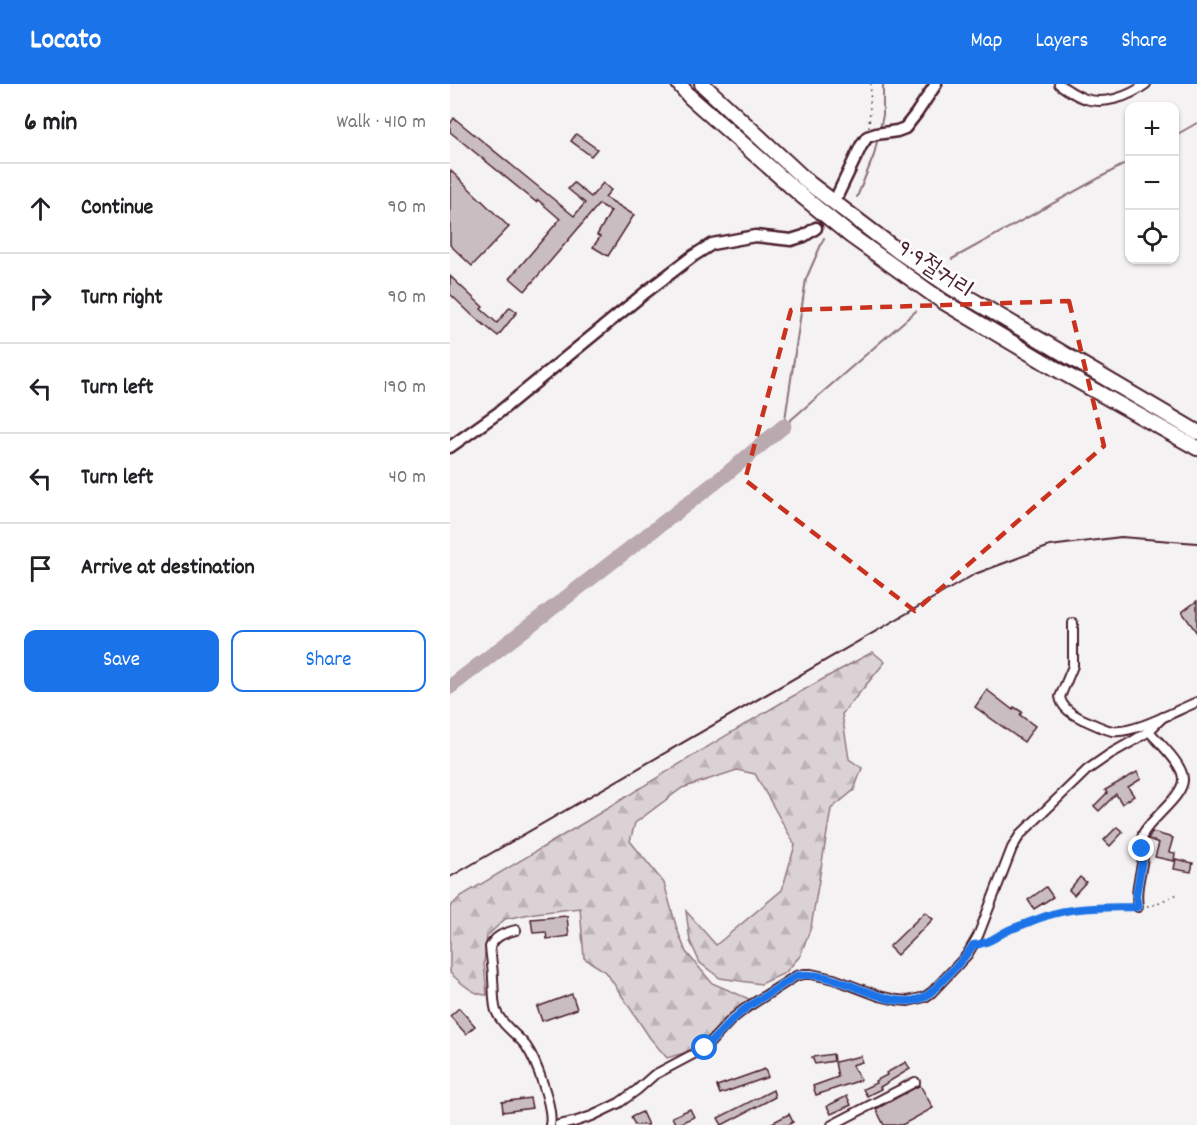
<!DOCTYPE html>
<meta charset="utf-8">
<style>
:root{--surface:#fff;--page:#f6f6f6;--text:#202124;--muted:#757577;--line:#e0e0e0;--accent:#1a73e8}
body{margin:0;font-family:Dekko,"Poor Story",sans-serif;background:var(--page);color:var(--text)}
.controls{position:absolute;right:18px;top:18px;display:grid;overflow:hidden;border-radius:12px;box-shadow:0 2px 4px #0004}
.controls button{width:54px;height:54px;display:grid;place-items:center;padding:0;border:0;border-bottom:2px solid var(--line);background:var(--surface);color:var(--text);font:30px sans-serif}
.stop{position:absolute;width:18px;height:18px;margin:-14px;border:4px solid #1a73e8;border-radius:50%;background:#fff}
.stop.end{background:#1a73e8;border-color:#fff;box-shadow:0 2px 6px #0008}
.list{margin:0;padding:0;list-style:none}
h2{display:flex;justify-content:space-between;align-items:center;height:78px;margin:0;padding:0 24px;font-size:26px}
h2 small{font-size:20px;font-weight:400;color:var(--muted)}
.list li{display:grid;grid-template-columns:39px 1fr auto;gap:18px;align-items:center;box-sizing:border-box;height:90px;padding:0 24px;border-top:2px solid var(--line)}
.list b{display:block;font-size:22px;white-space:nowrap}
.list em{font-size:20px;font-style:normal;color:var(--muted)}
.actions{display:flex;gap:12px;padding:18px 24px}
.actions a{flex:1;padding:14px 0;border:2px solid var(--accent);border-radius:12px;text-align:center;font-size:21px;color:var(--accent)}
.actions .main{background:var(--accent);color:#fff}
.icon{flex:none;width:33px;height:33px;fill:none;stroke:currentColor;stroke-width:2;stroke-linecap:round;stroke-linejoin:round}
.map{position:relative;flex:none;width:747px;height:1041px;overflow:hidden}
header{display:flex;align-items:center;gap:36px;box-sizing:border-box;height:84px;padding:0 30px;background:var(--accent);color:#fff}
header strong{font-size:28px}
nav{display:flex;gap:33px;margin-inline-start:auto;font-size:21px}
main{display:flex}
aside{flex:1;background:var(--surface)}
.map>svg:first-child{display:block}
</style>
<header>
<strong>Locato</strong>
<nav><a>Map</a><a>Layers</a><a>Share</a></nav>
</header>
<main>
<aside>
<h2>6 min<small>Walk · 410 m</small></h2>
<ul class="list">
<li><svg class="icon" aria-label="ahead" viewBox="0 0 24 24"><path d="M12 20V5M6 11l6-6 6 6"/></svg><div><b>Continue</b></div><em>90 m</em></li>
<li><svg class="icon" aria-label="right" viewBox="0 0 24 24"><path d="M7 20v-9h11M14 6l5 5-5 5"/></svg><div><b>Turn right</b></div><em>90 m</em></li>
<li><svg class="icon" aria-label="left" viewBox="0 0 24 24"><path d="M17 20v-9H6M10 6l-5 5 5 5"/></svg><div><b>Turn left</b></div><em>190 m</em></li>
<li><svg class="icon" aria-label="left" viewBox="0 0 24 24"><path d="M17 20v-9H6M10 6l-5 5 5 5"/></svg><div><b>Turn left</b></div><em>40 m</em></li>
<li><svg class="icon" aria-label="arrive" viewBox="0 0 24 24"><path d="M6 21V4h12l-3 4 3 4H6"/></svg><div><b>Arrive at destination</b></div></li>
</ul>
<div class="actions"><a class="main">Save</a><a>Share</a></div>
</aside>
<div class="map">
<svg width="747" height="1041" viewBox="0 0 747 1041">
<defs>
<pattern id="forest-firs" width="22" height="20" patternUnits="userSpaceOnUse" patternTransform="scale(1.5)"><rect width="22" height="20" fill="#dbd2d5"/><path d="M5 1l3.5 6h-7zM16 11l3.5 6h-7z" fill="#bdb4b7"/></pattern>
</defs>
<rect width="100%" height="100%" fill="#f4f2f2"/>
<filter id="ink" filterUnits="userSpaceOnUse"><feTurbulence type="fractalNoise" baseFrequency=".0167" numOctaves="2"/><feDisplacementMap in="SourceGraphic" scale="12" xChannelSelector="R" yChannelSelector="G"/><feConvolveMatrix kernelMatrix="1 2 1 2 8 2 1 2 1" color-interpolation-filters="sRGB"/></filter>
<g filter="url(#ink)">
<!-- forest -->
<path fill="url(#forest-firs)" stroke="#927880" stroke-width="1.5" d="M423 568 435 578 392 630 399 675 412 684 404 706 381 725 361 843 350 872 335 889 311 900 270 894 250 879 240 857 236 827 266 861 332 806 345 761 305 690 287 686 232 704 185 739 180 757 214 799 227 845 236 868 262 899 299 915 248 965 217 974 200 954 156 888 134 874 130 824 85 829 55 835 37 852 34 879 37 911C24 912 9 897 0 889V823L10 813C64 780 118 749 171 716 254 665 337 613 423 568Z"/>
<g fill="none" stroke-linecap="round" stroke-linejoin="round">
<!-- stream -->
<g stroke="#8d727a" stroke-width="2">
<polyline points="430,45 433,31 433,0"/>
<polyline points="724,52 747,39"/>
<polyline points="407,113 424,71 428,53"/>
<polyline points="502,175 680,77"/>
<polyline points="335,341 466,227"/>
<polyline points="334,342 356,195 374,154"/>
</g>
<!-- river -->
<polyline stroke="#baa9ae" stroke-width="15" points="0,603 275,391 334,342"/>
</g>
<!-- building -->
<g fill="#cabdc1" stroke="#4a1f2b" stroke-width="1.5">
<polygon points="4,34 124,132 135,119 118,105 124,99 141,113 153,99 161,106 155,113 184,131 158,172 143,163 150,153 147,151 161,127 149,120 75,207 60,194 110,135 88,116 86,118 0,48 0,40"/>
<polygon points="126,50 147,65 141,72 121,57"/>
<polygon points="0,86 59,143 22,182 0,161"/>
<polygon points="0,192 33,223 31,225 47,239 60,223 67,228 48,252 23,232 0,210"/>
<polygon points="747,517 747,549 732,528"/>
<polygon points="537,606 563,626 564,623 572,628 570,631 585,642 574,658 525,623"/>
<polygon points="687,688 691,695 678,703 684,712 672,720 666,710 649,727 644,722 657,709 655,706"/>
<polygon points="667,743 673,748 660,762 654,756"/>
<polygon points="702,748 723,754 719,768 725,769 724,777 705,773 709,759 698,755"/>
<polygon points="726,775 743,779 741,788 724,785"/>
<polygon points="630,793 636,798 624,811 619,806"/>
<polygon points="596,803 603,813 584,825 578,816"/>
<polygon points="475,828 483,835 447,871 439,863"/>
<polygon points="117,832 119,852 97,855 96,848 83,849 81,835"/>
<polygon points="122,910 127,925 92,937 87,923"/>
<polygon points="9,924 25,942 16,950 0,932"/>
<polygon points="383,970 384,977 365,980 362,973"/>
<polygon points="411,972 412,978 402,981 411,996 366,1011 363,1002 388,993 385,978"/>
<polygon points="456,978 460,985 430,1003 431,1005 417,1012 413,1005 426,999 425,997 437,991 436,989"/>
<polygon points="315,985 318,993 270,1010 267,1002"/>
<polygon points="470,1001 483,1024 452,1041 434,1041 426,1025"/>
<polygon points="323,1006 325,1013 272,1041 268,1034"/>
<polygon points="397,1012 401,1021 381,1030 377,1022"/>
<polygon points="80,1014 82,1024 53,1028 52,1018"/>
<polygon points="240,1025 244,1033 226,1041 222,1033"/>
<polygon points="192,1028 198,1041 185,1041 181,1033"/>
<polygon points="339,1030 343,1038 338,1041 318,1041"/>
</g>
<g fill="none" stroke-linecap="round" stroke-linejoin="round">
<!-- secondary-tunnel -->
<polyline stroke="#d2c8ca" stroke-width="10" stroke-dasharray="10 5" stroke-linecap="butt" points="366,144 387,111"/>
<!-- street casing -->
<g stroke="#4a1f2b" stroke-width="12">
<g id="street">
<path d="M609 0C616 5 625 11 633 14 654 22 680 12 696 0"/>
<path d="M623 539V582L610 613C612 624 622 630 632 635 642 639 652 645 663 647 684 650 727 626 747 618"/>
<path d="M688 823C685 805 691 790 693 773 693 765 690 758 693 750 700 735 734 712 733 695 733 680 708 658 699 647"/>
<path d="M66 846C54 849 45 852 40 863 41 874 43 884 43 895 44 905 43 918 46 927 52 942 67 950 76 962 86 976 104 1025 100 1041"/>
<polyline points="109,1041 124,1038 142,1032 169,1019 187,1006 204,991 255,964 282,935 296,924 346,892 354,890 361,890 384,895 429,912 447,916 458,917 475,913 482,908 517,871 528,852 562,764 570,751 637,686 660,670 683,657 699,647 713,633"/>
<polyline points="382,1041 465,998"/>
</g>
</g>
<!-- secondary casing -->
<g stroke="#4a1f2b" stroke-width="15">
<g id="secondary">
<polyline points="388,110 411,62 417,53 426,50 447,47 455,44 466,30 486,0"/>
<polyline points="0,363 48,329 196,208 243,172 262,160 305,152 341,156 354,152 366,144"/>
</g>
</g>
<!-- highway casing -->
<g stroke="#4a1f2b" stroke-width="18">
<g id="highway">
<polyline points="229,0 240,13 352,112 401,152 492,217 608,286 747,364"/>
<polyline points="252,0 360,100 448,167 502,204 747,348"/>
</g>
</g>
<!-- path -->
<g stroke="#4a1f2b" stroke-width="1.5" stroke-dasharray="1.5 4.5" stroke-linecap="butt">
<polyline points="419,43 421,0"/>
<polyline points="697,822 703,821 730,809"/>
<polyline points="533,860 541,857 559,846 576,841 596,832 618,826 680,823"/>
</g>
<!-- street -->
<use href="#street" stroke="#fff" stroke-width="8"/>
<!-- secondary -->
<use href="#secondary" stroke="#fff" stroke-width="10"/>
<!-- highway -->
<use href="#highway" stroke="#fff" stroke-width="14"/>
<!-- rail -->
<polyline stroke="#4a1f2b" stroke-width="2" points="0,793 525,490 600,462 671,453 747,459"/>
</g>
</g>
<g fill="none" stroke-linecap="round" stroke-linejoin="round" filter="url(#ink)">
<!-- route -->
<path stroke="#1a73e8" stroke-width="8" d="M255 964 282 936 296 924 346 892C386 882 442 933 476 912 484 907 490 899 496 893 506 883 516 873 523 861 542 859 545 852 561 845 573 841 584 836 596 832 625 822 658 824 688 823L686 812 693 771 692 765"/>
</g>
<!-- marked area -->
<path fill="none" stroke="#c8321e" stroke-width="4.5" stroke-dasharray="12 8" stroke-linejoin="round" d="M619 217 654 362 465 527 295 396 341 226Z"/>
<g text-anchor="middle" stroke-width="5" stroke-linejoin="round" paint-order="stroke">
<!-- street labels -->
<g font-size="24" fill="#4a1f2b" stroke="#fff">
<text transform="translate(486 184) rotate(34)" y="8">9·9절거리</text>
</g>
</g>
</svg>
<div class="controls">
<button>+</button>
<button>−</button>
<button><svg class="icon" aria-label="locate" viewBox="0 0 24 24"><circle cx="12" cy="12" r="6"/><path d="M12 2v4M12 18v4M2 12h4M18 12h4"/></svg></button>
</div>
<div class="stop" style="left:255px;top:964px"></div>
<div class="stop end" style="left:692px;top:765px"></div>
</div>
</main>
